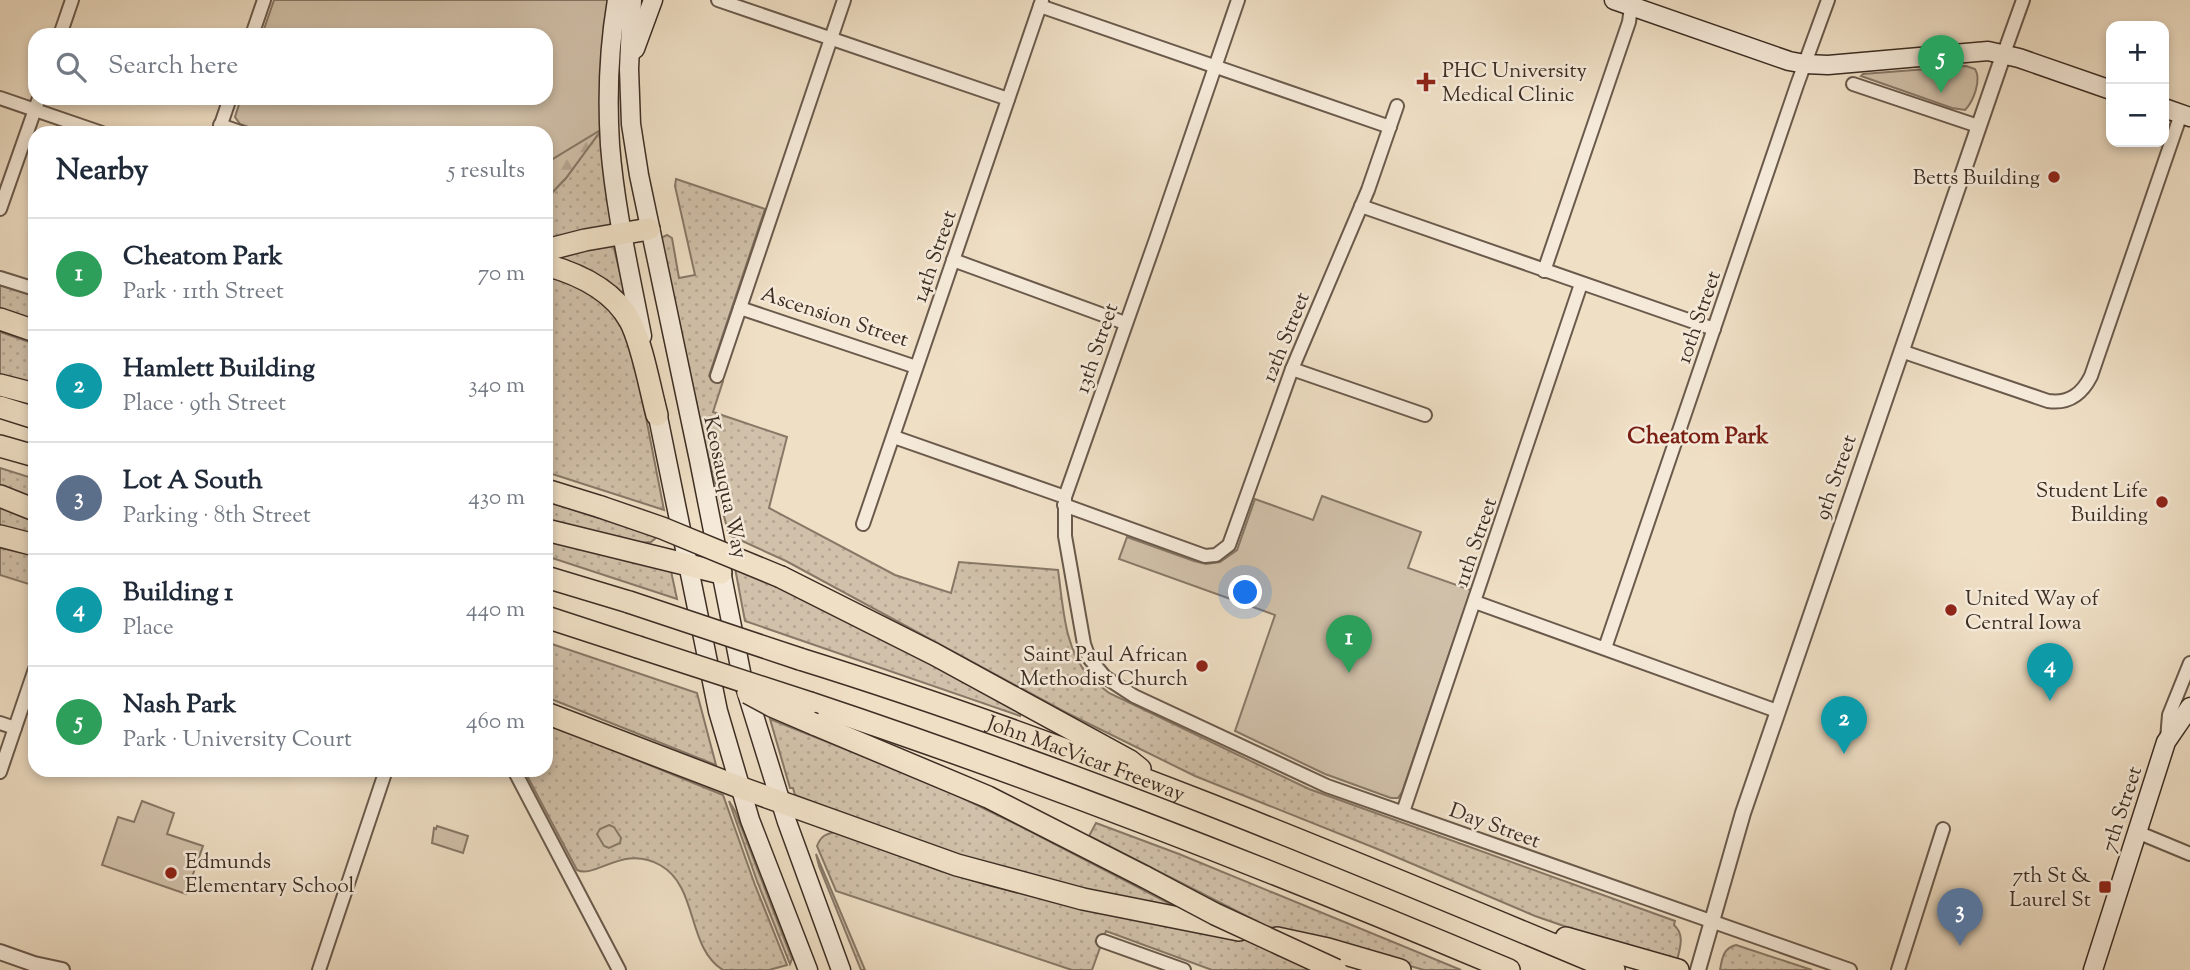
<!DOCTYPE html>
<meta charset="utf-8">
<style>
:root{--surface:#fff;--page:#f6f6f7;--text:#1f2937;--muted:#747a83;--line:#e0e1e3;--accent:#0f766e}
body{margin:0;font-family:"Sorts Mill Goudy",serif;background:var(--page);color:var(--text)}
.controls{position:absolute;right:21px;top:21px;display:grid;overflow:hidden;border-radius:14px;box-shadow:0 4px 10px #0003}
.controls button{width:63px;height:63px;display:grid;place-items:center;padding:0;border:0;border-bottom:2px solid var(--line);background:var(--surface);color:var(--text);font:35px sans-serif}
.you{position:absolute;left:1246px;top:593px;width:24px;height:24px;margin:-18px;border:5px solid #fff;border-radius:50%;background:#1a73e8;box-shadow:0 0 0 10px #1a73e833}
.badge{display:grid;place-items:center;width:46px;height:46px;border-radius:50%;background:var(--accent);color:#fff;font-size:23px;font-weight:700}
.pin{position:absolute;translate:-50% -58px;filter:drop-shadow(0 2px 4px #0008)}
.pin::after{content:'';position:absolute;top:37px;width:24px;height:21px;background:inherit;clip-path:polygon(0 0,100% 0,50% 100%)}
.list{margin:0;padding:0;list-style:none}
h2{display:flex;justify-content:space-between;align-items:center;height:91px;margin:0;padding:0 28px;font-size:30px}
h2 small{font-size:23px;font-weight:400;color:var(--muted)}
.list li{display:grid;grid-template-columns:46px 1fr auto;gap:21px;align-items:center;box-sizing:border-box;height:112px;padding:0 28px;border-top:2px solid var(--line)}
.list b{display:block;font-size:26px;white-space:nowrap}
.list p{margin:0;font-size:23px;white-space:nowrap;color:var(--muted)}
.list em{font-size:23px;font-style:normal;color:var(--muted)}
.icon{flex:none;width:38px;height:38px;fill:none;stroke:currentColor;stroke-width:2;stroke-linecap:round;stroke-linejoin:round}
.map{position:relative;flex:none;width:2190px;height:970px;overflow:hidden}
.search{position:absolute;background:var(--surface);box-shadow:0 4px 10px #0003;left:28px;top:28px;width:525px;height:77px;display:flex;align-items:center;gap:18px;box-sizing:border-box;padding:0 24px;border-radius:21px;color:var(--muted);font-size:26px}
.panel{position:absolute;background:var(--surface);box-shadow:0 4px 10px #0003;left:28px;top:126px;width:525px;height:651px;border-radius:21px}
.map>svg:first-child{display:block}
</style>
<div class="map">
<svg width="2190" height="970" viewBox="0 0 2190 970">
<defs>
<pattern id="grass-dots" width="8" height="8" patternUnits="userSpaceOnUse" patternTransform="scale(1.75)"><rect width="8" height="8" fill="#d1c1aa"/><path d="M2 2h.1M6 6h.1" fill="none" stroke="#b4a692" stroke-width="1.8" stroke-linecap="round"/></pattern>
<pattern id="forest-firs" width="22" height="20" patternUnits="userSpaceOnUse" patternTransform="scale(1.75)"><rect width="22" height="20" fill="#d1c1aa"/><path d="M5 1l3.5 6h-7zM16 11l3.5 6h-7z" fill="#b4a692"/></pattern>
</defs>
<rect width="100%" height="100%" fill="#efdfc5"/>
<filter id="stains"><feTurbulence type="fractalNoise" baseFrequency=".00286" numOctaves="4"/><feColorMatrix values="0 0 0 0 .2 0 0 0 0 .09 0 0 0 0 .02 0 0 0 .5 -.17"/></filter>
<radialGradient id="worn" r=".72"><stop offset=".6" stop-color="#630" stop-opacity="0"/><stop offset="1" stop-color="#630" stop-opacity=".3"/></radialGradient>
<!-- grass -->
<g fill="url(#grass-dots)" stroke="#877867" stroke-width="2">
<polygon points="602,129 613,223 610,228 546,240 546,199 566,178"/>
<path d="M676 179 765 209 709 376 723 381 713 412 787 437 769 508 895 575 951 593 959 562 1058 570C1063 604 1064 648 1088 675 1094 682 1102 687 1109 693L1309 789 1675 921 1674 925C1685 935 1680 947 1677 961L1587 934 1535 916 1375 848 1195 776 1065 712 786 561 729 535 699 422 661 238 667 235 672 238 679 278 695 275 675 186Z"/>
<polygon points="613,244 624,290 619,295 548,257"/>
<polygon points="546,270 566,274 618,315 634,356 664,510 546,472"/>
<polygon points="0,285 35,296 35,323 0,312"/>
<polygon points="0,332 35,344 35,384 0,375"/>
<polygon points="0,468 35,479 35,500 0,486"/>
<polygon points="546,501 657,537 651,542 637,543 546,520"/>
<polygon points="0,503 35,517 35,535 0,526"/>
<polygon points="546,539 671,571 677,599 546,556"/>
<polygon points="0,541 35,550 35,586 0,575"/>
<polygon points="735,568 839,615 1021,712 1020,716 745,621"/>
<polygon points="546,642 697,693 716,765 546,697"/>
<path d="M770 719 942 788 1020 826 1180 909C1150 903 1119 900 1090 893 989 869 891 833 795 795L793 788H790Z"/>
<path d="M546 723 723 795 755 885 787 965 769 970H723C686 947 699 887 660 865 623 844 596 879 577 870L524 770H546Z"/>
<polygon points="729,801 735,811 792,959 790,964 757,881"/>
<polygon points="1096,823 1179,854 1461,970 1424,970 1302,935 1266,926 1089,836"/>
<path d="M836 832 938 870 991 886 1059 902 1240 937 1311 970H1212L1106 931 1092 970H1072L836 891 817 846C821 836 825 834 836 832Z"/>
<polygon points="816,854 865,970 861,970 819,866"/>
<path d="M1736 945 1812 970H1720C1722 959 1723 948 1736 945Z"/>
</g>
<!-- forest -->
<polygon fill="url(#forest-firs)" stroke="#877867" stroke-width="2" points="602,129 566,178 546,199 546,163"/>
<!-- park -->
<g fill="#d1c1aa" stroke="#877867" stroke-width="2">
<polygon points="274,0 608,0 604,42 602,129 546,163 546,133 266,133 240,124 235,117 241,98 546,98 546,35 262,35"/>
<path d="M1966 66 1975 69C1982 80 1973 102 1965 110L1952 108 1861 76 1863 74Z"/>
<polygon points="1322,496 1421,532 1408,568 1471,590 1402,792 1398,798 1391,798 1325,774 1235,731 1275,615 1119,559 1127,537 1194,561 1206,564 1220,562 1237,550 1255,499 1313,520"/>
<polygon points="142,801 174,813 167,834 203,846 186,894 102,865 118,817 134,822"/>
<polygon points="609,825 614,827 621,838 620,843 609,848 604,846 597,834 600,829"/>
<polygon points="437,826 468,836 463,853 432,843 434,828 436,829"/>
</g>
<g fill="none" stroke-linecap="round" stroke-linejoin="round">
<!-- minor casing -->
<g stroke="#6a5a4c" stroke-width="16">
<g id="minor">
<polyline points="718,0 1008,99"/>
<polyline points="1238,0 1156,239 1065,497 1065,536 1084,644 1089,658 1105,677 1134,696 1327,786 1850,970"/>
<polyline points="1040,6 1390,127"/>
<polyline points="60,35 72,0"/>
<polyline points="252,35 264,0"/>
<polyline points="2004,53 2023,0"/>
<polyline points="1853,84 1978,126"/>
<polyline points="0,98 102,133"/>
<polyline points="220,125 243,133"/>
<polyline points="218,133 230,98"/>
<polyline points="1361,206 1714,329"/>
<polyline points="0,209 39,98"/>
<polyline points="953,260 1125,323"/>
<polyline points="1544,271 1629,22 1632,0"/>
<polyline points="0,278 35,289"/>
<polyline points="740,308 916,367"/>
<path d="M1901 351 2048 401C2069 404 2082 394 2091 376L2181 114"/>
<polyline points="1292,369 1425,415"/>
<polyline points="717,376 844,0"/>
<polyline points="894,437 1065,497"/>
<polyline points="1064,505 1205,556 1216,555 1229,545 1292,369 1368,190 1397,106"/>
<polyline points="863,524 1042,0"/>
<polyline points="1475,602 1777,711"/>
<polyline points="1605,648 1797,85 1828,0"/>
<polyline points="0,723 15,728"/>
<polyline points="2167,739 2169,715 2190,663"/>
<polyline points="514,770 619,970"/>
<polyline points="0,772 35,669"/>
<polyline points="1403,812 1581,284"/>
<polyline points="2137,832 2190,854"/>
<polyline points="1103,941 1184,970"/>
<polyline points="319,970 386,770"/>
<polyline points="1898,970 1943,829"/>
</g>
</g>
<!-- tertiary casing -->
<g stroke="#6a5a4c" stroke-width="18">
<g id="tertiary">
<polyline points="0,952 34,964 62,970"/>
<polyline points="1698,970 1743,813 2004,53"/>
</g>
</g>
<!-- secondary casing -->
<g stroke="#3d2e24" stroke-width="21">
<g id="secondary">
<path d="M617 0C609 47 607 97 610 145 615 209 630 273 642 336"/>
<polyline points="632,0 629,69 631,124 639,175 699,460 742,677 787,822 841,970"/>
<polyline points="1614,0 1789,61 1805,64 1828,65 1988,51 2019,58 2111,90"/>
<polyline points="635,49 653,0"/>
<polyline points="2164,108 2190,117"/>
<polyline points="655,402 718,711 750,820 808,970"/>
<polyline points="2093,970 2166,742 2190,707"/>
</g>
</g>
<!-- motorway casing -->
<g stroke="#3d2e24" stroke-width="24">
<g id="motorway">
<polyline points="546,250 585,240 649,229"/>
<path d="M546 265C579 274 613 290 630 321 642 343 650 389 657 415"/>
<polyline points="0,319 35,331"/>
<polyline points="0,385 35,394"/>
<polyline points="0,407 35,418"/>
<polyline points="0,446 35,456"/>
<polyline points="546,490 601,507"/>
<polyline points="0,496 35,510"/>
<polyline points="546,530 721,573"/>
<polyline points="0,536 35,545"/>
<polyline points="546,577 629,602"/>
<polyline points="781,577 934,654 1130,761 1140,769"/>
<polyline points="546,617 638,647"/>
<path id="s1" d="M800 659C1077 745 1346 858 1614 970"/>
<path d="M810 703C1047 782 1279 873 1509 970"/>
<polyline points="546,713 739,787 957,865 1083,899 1239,930"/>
<polyline points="814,724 988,797 1145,877"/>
<polyline points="1277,938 1328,949 1400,970"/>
<polyline points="1566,938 1678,970"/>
</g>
</g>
<!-- minor -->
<use href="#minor" stroke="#f5ead9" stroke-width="12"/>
<!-- tertiary -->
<use href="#tertiary" stroke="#f5ead9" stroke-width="14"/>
<!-- secondary -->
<use href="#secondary" stroke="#f5ead9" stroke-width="18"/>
<!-- motorway -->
<use href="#motorway" stroke="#efdfc5" stroke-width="21"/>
<!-- motorway-bridge casing -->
<g stroke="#3d2e24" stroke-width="24" stroke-linecap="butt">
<g id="motorway-bridge">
<polyline points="601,507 662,528 781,577"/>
<polyline points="629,602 800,659"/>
<polyline points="638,647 810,703"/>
<polyline points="748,693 772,706 814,724"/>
<polyline points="1145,877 1215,914 1336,970"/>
</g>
</g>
<!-- motorway-bridge -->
<use href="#motorway-bridge" stroke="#efdfc5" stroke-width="21"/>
</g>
<!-- markers -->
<g fill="#8f2418" stroke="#f5ead9" stroke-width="2.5">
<path d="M1422.5 71.5h7v7h7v7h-7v7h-7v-7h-7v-7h7z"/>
<circle cx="2054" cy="177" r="7"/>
<circle cx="2162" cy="502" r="7"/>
<circle cx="1951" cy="610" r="7"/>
<circle cx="1202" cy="666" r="7"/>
<circle cx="171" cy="873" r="7"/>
<rect x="2098" y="880" width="14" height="14" rx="3.5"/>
</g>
<g text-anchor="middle" stroke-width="5" stroke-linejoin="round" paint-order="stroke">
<!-- poi labels -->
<g font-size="21" fill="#3d2e24" stroke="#f5ead9" text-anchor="end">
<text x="1442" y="77" text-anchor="start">PHC University<tspan x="1442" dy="24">Medical Clinic</tspan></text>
<text x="2040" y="184">Betts Building</text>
<text x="2148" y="497">Student Life<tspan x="2148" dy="24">Building</tspan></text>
<text x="1965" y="605" text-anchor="start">United Way of<tspan x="1965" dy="24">Central Iowa</tspan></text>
<text x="1188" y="661">Saint Paul African<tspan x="1188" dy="24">Methodist Church</tspan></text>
<text x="185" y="868" text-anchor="start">Edmunds<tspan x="185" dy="24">Elementary School</tspan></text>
<text x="2091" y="882">7th St &amp;<tspan x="2091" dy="24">Laurel St</tspan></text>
</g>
<!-- street labels -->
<g font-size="21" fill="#3d2e24" stroke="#f5ead9">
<text transform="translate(934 256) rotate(-71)" y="7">14th Street</text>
<text transform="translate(835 316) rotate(18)" y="7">Ascension Street</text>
<text transform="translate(1698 317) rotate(-71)" y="7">10th Street</text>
<text transform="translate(1285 337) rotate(-68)" y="7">12th Street</text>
<text transform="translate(1096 348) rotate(-71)" y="7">13th Street</text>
<text transform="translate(1835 477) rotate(-71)" y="7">9th Street</text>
<text transform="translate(726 487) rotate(78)" y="7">Keosauqua Way</text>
<text transform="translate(1475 542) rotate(-71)" y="7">11th Street</text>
<text dy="7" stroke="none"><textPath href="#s1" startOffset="303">John MacVicar Freeway</textPath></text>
<text transform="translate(2121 809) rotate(-72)" y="7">7th Street</text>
<text transform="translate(1495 825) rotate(20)" y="7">Day Street</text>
</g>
<!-- neighbourhood labels -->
<g font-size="23" font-weight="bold" fill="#7a1f14" stroke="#f5ead9">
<text x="1698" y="443">Cheatom Park</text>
</g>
</g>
<rect width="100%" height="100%" filter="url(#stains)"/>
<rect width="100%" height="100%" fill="url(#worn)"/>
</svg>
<div class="controls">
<button>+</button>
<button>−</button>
</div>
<div class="you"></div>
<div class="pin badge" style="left:1349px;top:673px;background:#2e9e5b">1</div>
<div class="pin badge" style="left:1844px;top:754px;background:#0f9aa8">2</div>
<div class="pin badge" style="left:1960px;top:946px;background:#5c6f8a">3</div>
<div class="pin badge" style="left:2050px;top:701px;background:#0f9aa8">4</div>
<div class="pin badge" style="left:1941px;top:93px;background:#2e9e5b">5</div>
<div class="search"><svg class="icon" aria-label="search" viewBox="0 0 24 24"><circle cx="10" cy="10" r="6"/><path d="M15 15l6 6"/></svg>Search here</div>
<section class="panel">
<h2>Nearby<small>5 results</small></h2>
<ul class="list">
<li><span class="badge" style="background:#2e9e5b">1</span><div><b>Cheatom Park</b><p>Park · 11th Street</p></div><em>70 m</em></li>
<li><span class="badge" style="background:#0f9aa8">2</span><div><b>Hamlett Building</b><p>Place · 9th Street</p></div><em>340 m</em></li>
<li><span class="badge" style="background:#5c6f8a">3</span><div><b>Lot A South</b><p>Parking · 8th Street</p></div><em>430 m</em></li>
<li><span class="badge" style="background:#0f9aa8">4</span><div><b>Building 1</b><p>Place</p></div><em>440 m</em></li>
<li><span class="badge" style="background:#2e9e5b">5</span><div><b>Nash Park</b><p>Park · University Court</p></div><em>460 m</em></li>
</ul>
</section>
</div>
